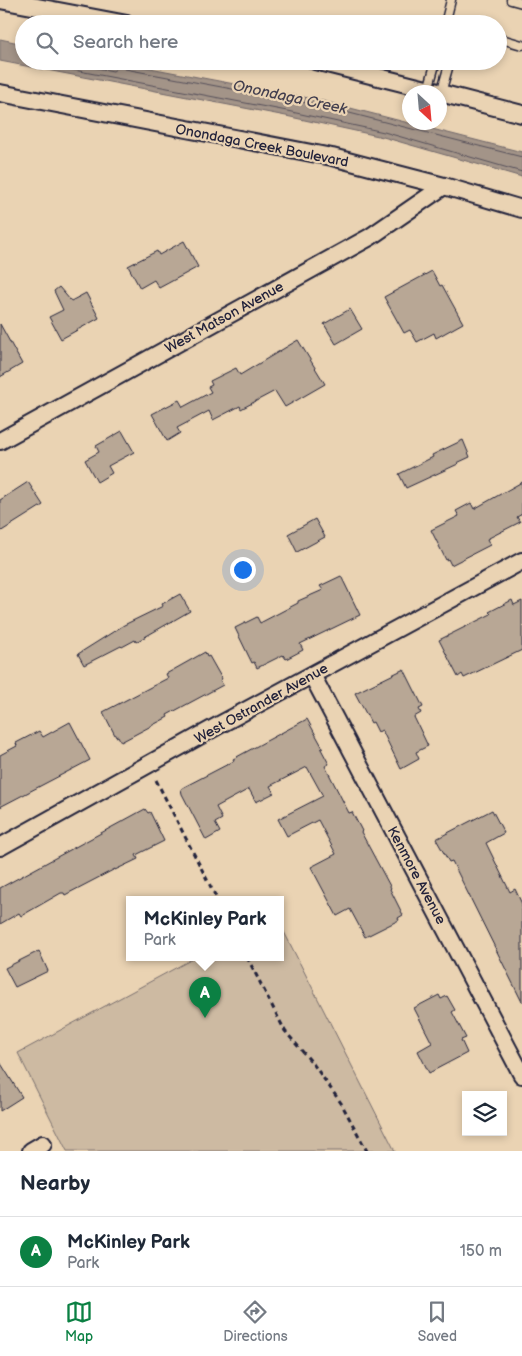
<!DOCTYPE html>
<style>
:root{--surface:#fff;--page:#f2f2f3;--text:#1f2937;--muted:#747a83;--line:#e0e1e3;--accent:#0b8043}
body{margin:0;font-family:"Balsamiq Sans",sans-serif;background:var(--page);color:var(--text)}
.controls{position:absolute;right:15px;bottom:15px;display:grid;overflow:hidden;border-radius:0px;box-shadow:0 2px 8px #0003}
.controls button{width:45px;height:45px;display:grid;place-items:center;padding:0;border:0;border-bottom:1px solid var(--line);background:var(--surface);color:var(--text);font:25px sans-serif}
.compass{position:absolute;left:402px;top:85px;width:45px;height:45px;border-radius:50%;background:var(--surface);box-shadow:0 2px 8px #0003;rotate:154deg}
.you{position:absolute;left:242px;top:569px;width:18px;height:18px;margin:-12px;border:4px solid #fff;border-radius:50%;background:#1a73e8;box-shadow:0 0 0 8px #1a73e833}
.badge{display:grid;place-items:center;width:32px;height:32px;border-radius:50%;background:var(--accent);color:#fff;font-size:16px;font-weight:700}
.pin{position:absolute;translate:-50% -41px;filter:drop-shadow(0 1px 2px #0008)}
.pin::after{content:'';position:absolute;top:26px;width:18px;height:15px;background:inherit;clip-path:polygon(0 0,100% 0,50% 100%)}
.popup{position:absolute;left:126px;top:896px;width:158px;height:65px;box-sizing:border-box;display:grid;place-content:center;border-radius:0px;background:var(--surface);filter:drop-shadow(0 1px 4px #0005);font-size:16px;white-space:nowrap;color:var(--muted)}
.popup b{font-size:19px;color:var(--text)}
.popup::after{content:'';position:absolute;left:50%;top:100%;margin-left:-10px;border:10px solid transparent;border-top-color:var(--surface)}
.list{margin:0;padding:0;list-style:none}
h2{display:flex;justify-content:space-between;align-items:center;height:65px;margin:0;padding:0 20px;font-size:21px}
h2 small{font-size:16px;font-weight:400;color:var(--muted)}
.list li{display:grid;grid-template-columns:32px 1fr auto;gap:15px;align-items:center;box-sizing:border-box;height:70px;padding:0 20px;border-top:1px solid var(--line)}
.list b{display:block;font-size:19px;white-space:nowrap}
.list p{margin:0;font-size:16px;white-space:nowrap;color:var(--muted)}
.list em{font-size:16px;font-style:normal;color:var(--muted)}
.icon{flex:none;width:28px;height:28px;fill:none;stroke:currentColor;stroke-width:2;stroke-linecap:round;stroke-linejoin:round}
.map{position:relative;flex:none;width:522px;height:1151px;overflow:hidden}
.search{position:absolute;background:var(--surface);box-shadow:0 2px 8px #0003;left:15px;right:15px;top:15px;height:55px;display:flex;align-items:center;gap:12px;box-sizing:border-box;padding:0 18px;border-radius:28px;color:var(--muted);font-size:19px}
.sheet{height:135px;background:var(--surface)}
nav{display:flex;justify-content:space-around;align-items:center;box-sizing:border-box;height:70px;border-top:1px solid var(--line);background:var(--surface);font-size:14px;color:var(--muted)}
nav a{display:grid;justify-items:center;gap:2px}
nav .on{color:var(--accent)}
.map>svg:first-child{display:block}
</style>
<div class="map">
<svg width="522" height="1151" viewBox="0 0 522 1151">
<rect width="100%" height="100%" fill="#ead3b3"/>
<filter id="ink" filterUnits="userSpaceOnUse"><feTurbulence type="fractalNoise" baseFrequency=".02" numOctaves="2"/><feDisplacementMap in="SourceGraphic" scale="10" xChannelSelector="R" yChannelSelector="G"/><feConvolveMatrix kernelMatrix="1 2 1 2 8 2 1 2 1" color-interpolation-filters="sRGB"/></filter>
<g filter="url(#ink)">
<!-- green -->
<polygon fill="#cdbaa2" stroke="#786e6e" points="280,924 395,1151 67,1151 18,1053 196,957 280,957"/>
<!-- water -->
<polygon fill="#a39488" stroke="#6f6669" points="0,39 24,44 24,61 113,61 319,100 522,152 522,177 383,137 286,116 0,61"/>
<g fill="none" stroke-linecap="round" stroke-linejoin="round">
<!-- shore -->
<g stroke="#56505a" stroke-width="1">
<polyline points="27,61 287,111 384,132 522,172"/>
<polyline points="61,61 113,71 116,69 114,61"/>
<polyline points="121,61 121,66 125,69 318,105 522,157"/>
</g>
</g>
<!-- building -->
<g fill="#b8a795" stroke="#22223b">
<polygon points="184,241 198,267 159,288 154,280 140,288 128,266 157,251 159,255"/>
<polygon points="432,271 440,286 442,285 463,323 436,338 434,333 417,342 410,330 404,333 384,297"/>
<polygon points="59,287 71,301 86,293 99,318 61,339 49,317 63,310 54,291"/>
<polygon points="350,309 362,329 336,344 324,324"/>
<polygon points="0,324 22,364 0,377"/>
<polygon points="298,340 325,384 285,407 275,391 241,409 240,406 213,420 209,411 177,428 180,433 167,441 152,414 179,400 183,407 211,392 208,387 212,385 210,381 236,368 240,375"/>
<polygon points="122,431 134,452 108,466 112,473 97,482 85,460 99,452 96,446"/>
<polygon points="463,440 470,457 457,463 458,464 406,488 399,474 433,457 432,455"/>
<polygon points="28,482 43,505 0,532 0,500"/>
<polygon points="522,482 522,514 517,517 520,522 487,539 490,545 451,565 448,559 446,560 431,530 459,516 456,511 471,503 474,509"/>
<polygon points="315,519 325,537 297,552 288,534"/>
<polygon points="341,576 360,615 300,644 303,650 286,659 283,655 257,668 254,662 252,663 235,628 257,617 260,623 298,603 298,601 323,590 320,586"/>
<polygon points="180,594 190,611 136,642 135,640 122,647 121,646 84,665 78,654 124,625 163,606 162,604"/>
<polygon points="512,600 514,605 522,601 522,650 464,678 462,674 458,677 439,640 491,614 489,612"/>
<polygon points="205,652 207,657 209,656 222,679 220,680 223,685 167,715 168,717 121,742 118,736 116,737 103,712 168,678 166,674"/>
<polygon points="404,669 423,707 419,709 421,713 414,717 428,746 416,752 419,759 401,769 382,730 378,732 373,722 371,723 355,693"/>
<polygon points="307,719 323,748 321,749 329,764 325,766 349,813 352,812 362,831 361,832 391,888 390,889 403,915 398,918 399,920 365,937 350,909 337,916 311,867 336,854 318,820 287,836 278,819 323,796 307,767 270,786 274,793 256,802 249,789 216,807 222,819 215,823 220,832 206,840 182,794 181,789 184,787 234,761 233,759"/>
<polygon points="70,722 90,760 0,807 0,755 17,746 16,743 39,731 43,737"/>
<polygon points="145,809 148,813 150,812 164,841 136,855 138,859 115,870 115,869 65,895 64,893 61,893 21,916 19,913 0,924 0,888"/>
<polygon points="492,810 504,833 486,843 510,892 515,889 522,904 522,1002 452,861 449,862 436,839"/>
<polygon points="39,951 48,971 15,987 5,968"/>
<polygon points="439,995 441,999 447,996 455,1010 452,1012 466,1038 461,1040 467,1053 429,1073 418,1051 432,1043 414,1008"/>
<polygon points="0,1062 22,1097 0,1111"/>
</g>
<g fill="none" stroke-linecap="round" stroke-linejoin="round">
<!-- lane casing -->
<g stroke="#22223b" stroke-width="11">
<g id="lane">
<polyline points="511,0 522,3"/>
<polyline points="445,24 451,0"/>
<polyline points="498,38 522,45"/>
<polyline points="428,90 436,61"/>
<polyline points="441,93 450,61"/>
</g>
</g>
<!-- street casing -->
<g stroke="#22223b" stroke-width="20">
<g id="street">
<polyline points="0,0 127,24"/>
<polyline points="315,61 438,92"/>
<polyline points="0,93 332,157 444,186 522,209"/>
<polyline points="440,93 522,114"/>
<polyline points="0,441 370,237 444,186"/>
<polyline points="312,675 522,1075"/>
<polyline points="0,847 221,724 522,561"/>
<polyline points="31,1151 43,1144"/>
</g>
</g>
<!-- path -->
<g stroke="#22223b" stroke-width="3" stroke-dasharray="5 4" stroke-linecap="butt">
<polyline points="156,780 217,899"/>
<polyline points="247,957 285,1031 314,1065 341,1103 367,1151"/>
</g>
<!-- lane -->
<use href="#lane" stroke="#ead3b3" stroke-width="8"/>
<!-- street -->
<use href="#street" stroke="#ead3b3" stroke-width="16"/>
</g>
</g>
<g text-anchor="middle" stroke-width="4.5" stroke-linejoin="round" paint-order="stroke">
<!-- street labels -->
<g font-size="14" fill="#22223b" stroke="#ead3b3">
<text transform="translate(262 145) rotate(11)" y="5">Onondaga Creek Boulevard</text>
<text transform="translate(224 317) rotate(-29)" y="5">West Matson Avenue</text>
<text transform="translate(261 703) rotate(-29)" y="5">West Ostrander Avenue</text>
<text transform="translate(417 875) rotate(62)" y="5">Kenmore Avenue</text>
</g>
<!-- water labels -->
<g font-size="15" font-style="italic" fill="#423e4e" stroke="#ead3b3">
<text transform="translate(290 97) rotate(12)" y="5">Onondaga Creek</text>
</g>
</g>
</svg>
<div class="controls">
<button><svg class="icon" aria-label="layers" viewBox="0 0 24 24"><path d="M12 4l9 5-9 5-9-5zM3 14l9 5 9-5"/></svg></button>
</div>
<svg class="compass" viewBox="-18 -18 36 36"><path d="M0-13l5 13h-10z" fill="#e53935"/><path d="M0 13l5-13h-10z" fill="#747a83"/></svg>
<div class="you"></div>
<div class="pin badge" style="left:205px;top:1018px">A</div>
<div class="popup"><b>McKinley Park</b>Park</div>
<div class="search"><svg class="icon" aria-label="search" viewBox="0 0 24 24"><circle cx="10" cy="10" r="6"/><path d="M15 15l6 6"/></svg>Search here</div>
</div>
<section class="sheet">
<h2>Nearby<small></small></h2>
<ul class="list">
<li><span class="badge">A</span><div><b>McKinley Park</b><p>Park</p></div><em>150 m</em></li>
</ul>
</section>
<nav>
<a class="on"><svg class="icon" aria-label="map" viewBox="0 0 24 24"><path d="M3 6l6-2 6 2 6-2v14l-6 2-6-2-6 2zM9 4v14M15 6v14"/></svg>Map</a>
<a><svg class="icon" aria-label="directions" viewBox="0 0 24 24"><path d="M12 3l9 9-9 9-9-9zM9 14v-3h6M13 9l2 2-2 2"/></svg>Directions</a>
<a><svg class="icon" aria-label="saved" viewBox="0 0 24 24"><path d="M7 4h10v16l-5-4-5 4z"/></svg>Saved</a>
</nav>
